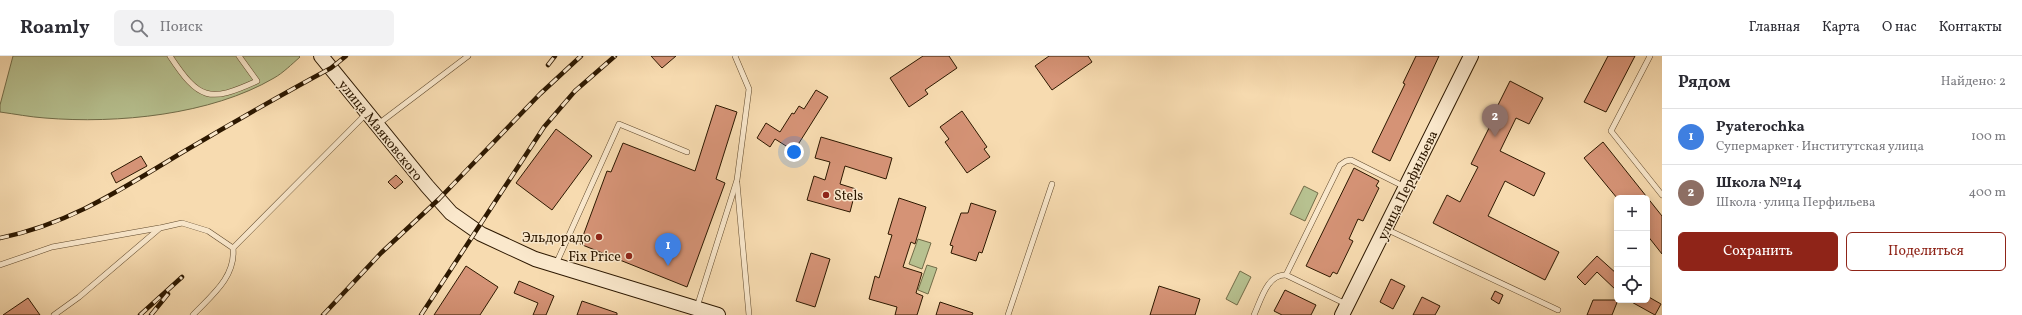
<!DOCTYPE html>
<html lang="ru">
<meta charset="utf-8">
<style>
:root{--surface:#fff;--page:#f2f2f3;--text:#2b2b33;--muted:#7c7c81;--line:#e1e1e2;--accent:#8f2418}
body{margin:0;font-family:Vollkorn,serif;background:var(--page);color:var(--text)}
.controls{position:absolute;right:12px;bottom:12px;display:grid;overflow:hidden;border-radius:6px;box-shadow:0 2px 10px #0003}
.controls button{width:36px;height:36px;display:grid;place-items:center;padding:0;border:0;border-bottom:1px solid var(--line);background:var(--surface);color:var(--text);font:20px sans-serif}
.you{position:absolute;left:794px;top:96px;width:14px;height:14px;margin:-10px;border:3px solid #fff;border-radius:50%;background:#1a73e8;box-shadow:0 0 0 6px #1a73e833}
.badge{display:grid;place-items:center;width:26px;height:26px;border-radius:50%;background:var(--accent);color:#fff;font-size:13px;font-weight:700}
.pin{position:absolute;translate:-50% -33px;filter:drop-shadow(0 1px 2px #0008)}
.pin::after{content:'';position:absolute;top:21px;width:14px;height:12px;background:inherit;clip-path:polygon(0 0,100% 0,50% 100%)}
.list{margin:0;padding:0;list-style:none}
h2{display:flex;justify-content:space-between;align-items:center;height:52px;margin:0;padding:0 16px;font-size:17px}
h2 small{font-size:13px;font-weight:400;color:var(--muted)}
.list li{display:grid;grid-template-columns:26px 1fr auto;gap:12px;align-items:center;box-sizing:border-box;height:56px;padding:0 16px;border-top:1px solid var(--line)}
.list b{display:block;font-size:15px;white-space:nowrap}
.list p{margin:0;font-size:13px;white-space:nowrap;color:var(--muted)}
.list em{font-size:13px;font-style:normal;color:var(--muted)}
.actions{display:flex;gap:8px;padding:12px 16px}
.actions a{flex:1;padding:9px 0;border:1px solid var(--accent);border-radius:6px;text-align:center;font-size:14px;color:var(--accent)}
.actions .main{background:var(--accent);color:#fff}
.icon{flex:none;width:22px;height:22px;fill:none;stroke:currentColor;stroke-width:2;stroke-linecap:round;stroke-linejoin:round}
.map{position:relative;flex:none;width:1662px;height:259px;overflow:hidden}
header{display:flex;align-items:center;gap:24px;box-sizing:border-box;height:56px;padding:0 20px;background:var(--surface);border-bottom:1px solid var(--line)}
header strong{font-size:19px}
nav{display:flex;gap:22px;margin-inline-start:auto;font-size:14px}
.search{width:280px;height:36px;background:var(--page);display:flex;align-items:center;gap:10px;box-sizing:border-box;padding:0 14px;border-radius:6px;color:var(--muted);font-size:15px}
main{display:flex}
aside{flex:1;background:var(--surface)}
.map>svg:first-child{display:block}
</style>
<header>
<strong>Roamly</strong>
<div class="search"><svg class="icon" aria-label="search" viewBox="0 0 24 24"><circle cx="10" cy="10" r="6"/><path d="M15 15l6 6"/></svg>Поиск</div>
<nav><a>Главная</a><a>Карта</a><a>О нас</a><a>Контакты</a></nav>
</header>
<main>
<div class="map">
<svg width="1662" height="259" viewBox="0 0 1662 259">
<rect width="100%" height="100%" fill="#f7dbb0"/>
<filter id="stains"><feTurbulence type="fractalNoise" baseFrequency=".005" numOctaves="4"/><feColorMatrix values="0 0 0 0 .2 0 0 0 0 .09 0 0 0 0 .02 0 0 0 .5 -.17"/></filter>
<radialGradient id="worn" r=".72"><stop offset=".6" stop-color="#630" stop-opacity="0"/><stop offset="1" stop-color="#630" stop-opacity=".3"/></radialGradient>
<!-- green -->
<g fill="#b7c190" stroke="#726c48">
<path d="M13 0H299L300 1C292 8 283 17 274 22 211 59 117 68 45 62 30 61 15 58 0 56V49Z"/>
<polygon points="1304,130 1318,137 1305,165 1290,158"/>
<polygon points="918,183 931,187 922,213 909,208"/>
<polygon points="927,209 937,212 928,238 918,234"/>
<polygon points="1240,215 1251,221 1237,249 1226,243"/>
</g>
<!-- building -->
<g fill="#d59376" stroke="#2d1800">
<polygon points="651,0 676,0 662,12"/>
<polygon points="923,0 949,0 957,12 925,34 928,38 909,51 890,22"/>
<polygon points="1049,0 1088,0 1092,6 1052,34 1035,10"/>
<polygon points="1416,0 1439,0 1390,105 1372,96 1405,28 1403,27"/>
<polygon points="1608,0 1635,0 1606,56 1584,46"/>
<polygon points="1510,25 1543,42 1529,68 1516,62 1500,95 1545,117 1534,140 1505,125 1488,160 1559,196 1545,224 1433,167 1447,139 1460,146 1478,111 1471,108 1497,56 1495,55"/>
<polygon points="816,34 828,41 794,95 775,83 770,91 757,82 766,67 780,76 792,57 794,58 799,50 804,53"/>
<polygon points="716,49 737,56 716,123 725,127 687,231 580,188 607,115 611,116 623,87 695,115"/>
<polygon points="962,55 987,91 984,93 990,101 967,117 945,86 949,83 940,71"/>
<polygon points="556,73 592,100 552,154 516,127"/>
<polygon points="821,81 892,102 886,123 845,110 840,128 856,133 850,156 807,144 814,120 825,124 830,106 815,102"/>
<polygon points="1603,86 1662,160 1662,198 1647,179 1647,142 1617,142 1584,102"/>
<polygon points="141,100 147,110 116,127 111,117"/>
<polygon points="1354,112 1379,125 1376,130 1379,132 1363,165 1358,163 1349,183 1353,185 1337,218 1333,216 1330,221 1306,210"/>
<polygon points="396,119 403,126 395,133 388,126"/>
<polygon points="899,142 926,151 915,188 911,186 903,211 922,217 916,237 923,240 917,259 895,259 897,251 869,243 875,220 879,222 892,179 888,178"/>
<polygon points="971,147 996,155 982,197 979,196 976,205 951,197 953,190 950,189 961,157 968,157"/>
<polygon points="811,197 830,203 815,251 796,245"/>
<polygon points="1597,200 1617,218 1617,235 1597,216 1585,229 1577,221"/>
<polygon points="466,210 498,231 480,259 434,259"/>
<polygon points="1391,223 1405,230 1393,253 1380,246"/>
<polygon points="519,225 554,240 546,259 533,259 538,247 514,237"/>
<polygon points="1159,230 1200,243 1195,259 1150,259"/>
<polygon points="1285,234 1316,249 1311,259 1282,259 1274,255"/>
<polygon points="1495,235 1503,239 1499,248 1491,243"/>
<polygon points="1647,240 1661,248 1655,259 1628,244 1647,244"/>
<polygon points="1422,241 1440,250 1435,259 1413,259"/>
<polygon points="28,242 40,259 3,259"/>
<polygon points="1593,244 1618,244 1612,259 1587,259"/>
<polygon points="582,245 617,257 617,259 577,259"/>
<polygon points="940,246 973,257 972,259 936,259"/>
</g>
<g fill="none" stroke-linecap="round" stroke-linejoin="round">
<!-- lane casing -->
<g stroke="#60492c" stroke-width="6">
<g id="lane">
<path d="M170 0C199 44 209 47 257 25L239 0"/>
<polyline points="1650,0 1611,75 1662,139"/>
<polyline points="377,69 468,0"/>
<polyline points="737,127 749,259"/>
<polyline points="1386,173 1558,254"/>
<polyline points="233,192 366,58"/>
<polyline points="556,208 619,68 687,96"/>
<polyline points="0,209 52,191 159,172"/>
<polyline points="1286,219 1340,109 1346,105 1351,104 1405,131"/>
<polyline points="697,251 737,124 749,33 735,0"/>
<path d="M54 259 79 241 160 172 182 167 208 175 233 192C236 221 211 240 193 259"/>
<polyline points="1008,259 1052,128"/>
<path d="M1254 259C1261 244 1267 218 1286 219L1346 248"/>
</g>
</g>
<!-- secondary casing -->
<g stroke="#2d1800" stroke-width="16">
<g id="secondary">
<polyline points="321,0 427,130 451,157 481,178 535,203 718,259"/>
<polyline points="1342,259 1471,0"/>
</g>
</g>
<!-- lane -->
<use href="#lane" stroke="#fae8cc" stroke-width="5"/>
<!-- secondary -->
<use href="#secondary" stroke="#fae8cc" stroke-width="14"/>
<!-- rail casing -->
<g stroke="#2d1800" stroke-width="4.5">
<g id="rail">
<polyline points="548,9 555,0"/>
<path d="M0 182C70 168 123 132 183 96 232 67 281 39 331 12L346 0"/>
<polyline points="140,259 182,221"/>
<polyline points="151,259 168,238"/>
<polyline points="323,259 381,197 439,143 540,38 581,0"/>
<polyline points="421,259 544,71 575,35 615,0"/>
</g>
</g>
<!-- rail -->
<use href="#rail" stroke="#fae8cc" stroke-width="3" stroke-dasharray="9" stroke-linecap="butt"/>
</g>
<!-- markers -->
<g fill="#8f2418" stroke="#fae8cc" stroke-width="1.5">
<circle cx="826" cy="139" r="4"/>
<circle cx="599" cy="181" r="4"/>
<circle cx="629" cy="200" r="4"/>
</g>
<g text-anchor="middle" stroke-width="3" stroke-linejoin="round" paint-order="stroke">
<!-- street labels -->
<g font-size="14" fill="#2d1800" stroke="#fae8cc">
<text transform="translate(381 74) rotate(51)" y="5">улица Маяковского</text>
<text transform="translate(1407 129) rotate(-64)" y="5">улица Перфильева</text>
</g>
<!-- poi labels -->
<g font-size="14" fill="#2d1800" stroke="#fae8cc" text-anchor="end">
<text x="834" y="144" text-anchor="start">Stels</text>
<text x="591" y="186">Эльдорадо</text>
<text x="621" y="205">Fix Price</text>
</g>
</g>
<rect width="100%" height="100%" filter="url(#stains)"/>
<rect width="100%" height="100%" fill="url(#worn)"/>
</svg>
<div class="controls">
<button>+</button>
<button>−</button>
<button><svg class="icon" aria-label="locate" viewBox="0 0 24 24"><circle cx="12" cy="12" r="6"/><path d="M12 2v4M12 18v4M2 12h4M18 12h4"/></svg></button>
</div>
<div class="you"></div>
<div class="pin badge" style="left:668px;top:210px;background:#3f7fe0">1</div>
<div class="pin badge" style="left:1495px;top:81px;background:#8d6e63">2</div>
</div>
<aside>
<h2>Рядом<small>Найдено: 2</small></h2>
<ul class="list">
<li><span class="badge" style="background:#3f7fe0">1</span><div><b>Pyaterochka</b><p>Супермаркет · Институтская улица</p></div><em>100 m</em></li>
<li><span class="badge" style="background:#8d6e63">2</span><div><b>Школа №14</b><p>Школа · улица Перфильева</p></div><em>400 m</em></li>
</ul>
<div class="actions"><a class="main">Сохранить</a><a>Поделиться</a></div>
</aside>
</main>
